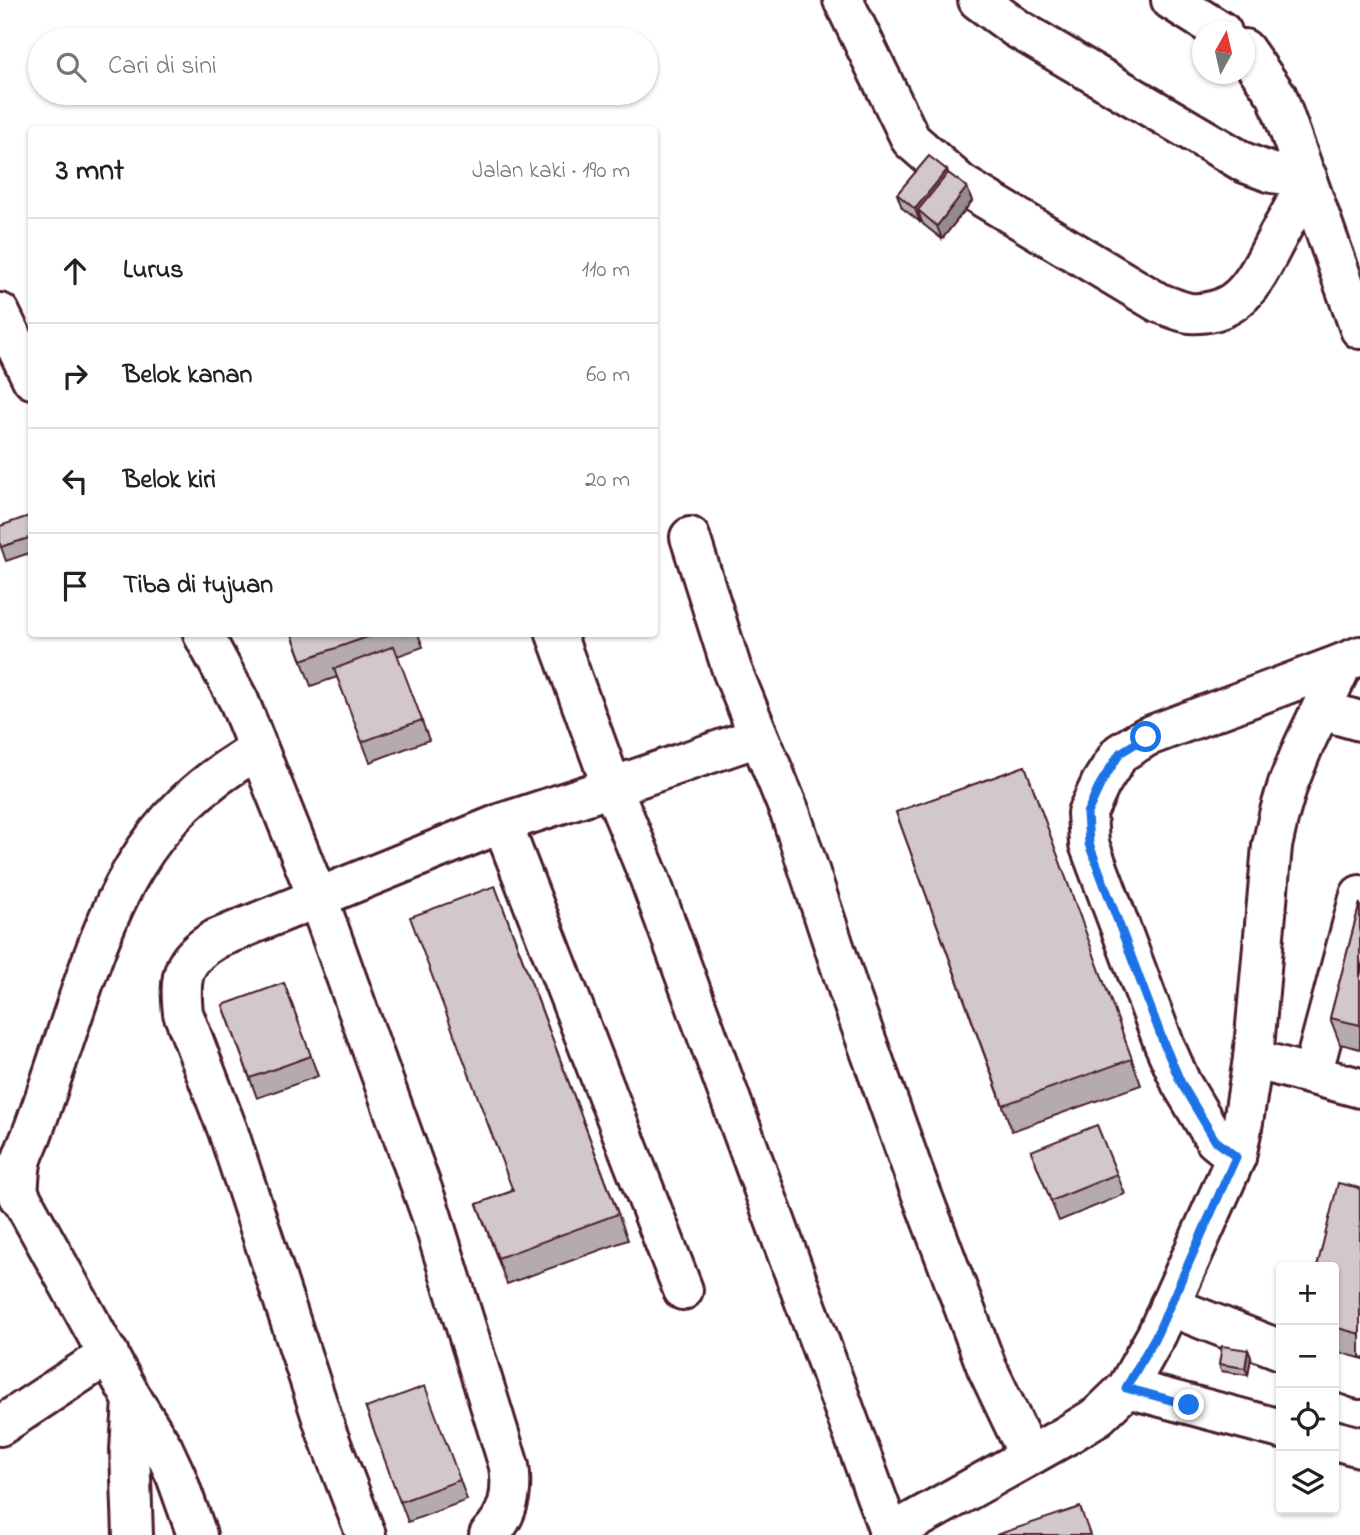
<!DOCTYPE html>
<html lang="id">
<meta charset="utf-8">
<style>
:root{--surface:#fff;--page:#f2f2f2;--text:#222;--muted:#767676;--line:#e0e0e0}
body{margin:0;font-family:"Indie Flower",sans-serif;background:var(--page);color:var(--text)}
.controls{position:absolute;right:21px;bottom:21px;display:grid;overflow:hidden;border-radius:7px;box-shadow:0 2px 5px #0004}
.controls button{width:63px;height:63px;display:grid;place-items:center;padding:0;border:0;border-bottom:2px solid var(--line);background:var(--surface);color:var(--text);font:35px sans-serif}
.compass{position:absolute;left:1192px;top:21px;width:63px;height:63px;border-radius:50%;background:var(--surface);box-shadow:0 2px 5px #0004;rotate:8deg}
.stop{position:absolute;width:21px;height:21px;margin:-16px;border:5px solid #1a73e8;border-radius:50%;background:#fff}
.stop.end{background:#1a73e8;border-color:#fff;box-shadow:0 2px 7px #0008}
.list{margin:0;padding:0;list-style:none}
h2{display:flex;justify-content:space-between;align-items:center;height:91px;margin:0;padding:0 28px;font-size:30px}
h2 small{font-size:23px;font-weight:400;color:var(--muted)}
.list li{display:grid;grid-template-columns:46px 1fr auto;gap:21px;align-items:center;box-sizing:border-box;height:105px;padding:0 28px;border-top:2px solid var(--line)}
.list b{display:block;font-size:26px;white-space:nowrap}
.list em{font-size:23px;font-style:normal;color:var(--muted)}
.icon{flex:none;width:38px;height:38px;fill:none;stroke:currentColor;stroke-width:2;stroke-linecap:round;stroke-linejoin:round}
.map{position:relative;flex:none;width:1360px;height:1535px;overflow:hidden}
.search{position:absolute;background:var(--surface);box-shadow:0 2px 5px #0004;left:28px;top:28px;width:630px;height:77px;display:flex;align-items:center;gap:18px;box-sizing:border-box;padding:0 24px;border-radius:38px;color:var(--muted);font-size:26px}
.panel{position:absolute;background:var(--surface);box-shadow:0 2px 5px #0004;left:28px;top:126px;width:630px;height:511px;border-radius:7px}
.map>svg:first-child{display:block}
</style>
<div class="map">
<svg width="1360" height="1535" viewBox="0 0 1360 1535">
<rect width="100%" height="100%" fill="#fff"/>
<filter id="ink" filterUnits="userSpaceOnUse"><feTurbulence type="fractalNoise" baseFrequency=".0143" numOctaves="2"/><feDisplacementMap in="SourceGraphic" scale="14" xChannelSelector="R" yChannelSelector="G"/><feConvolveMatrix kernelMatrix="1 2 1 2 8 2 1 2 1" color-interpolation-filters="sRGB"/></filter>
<g filter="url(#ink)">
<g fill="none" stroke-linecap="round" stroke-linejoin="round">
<!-- minor casing -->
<g stroke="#4a1f2b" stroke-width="44">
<g id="minor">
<path d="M843 0 911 140 961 184 1159 303C1169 306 1180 312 1190 313 1243 316 1257 275 1278 236 1288 217 1301 198 1307 177L1272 173 1245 163 1016 28 978 0"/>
<polyline points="1171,0 1222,32"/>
<polyline points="1244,49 1277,96 1360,329"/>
<polyline points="0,313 32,379"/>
<polyline points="690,537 732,670 791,815 849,992 914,1174 987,1368 1029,1456"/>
<path d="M203 634 239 701 317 896 431 1214 509 1466C513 1492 509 1515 489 1535"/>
<polyline points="556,634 612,787 758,737"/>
<polyline points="1321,710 1360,721"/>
<polyline points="502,823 683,1290"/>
<polyline points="1253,1059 1360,1088"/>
<polyline points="1312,1075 1360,895"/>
<polyline points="1236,1157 1215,1140 1181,1083 1164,1044 1089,844 1087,813 1101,783 1120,753 1146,737 1343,663"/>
<polyline points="8,1174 133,1400 130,1450 133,1535"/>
<path d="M18 1196C19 1184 19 1170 22 1159 25 1150 29 1142 32 1134 42 1107 51 1080 60 1053 104 924 129 822 258 750"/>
<polyline points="1169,1306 1281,1350"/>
<polyline points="1334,1370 1360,1379"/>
<polyline points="1127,1388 1281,1429"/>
<polyline points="133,1400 163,1448 176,1476 197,1535"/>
<polyline points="0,1426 109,1354"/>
<polyline points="1334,1440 1360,1447"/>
<path d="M366 1535 327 1433 228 1131 183 1013C179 975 182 959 216 939L502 823 612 787 649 877 890 1534"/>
<polyline points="888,1535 1067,1435 1098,1416 1127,1388 1157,1334 1236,1157 1242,1128 1253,1059 1272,846 1279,815 1288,784 1303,747 1343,663 1360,656"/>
</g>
</g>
<!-- minor -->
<use href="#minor" stroke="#fff" stroke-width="38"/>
</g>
<!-- wall -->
<g fill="#b5abaf" stroke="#4a1f2b" stroke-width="2">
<polygon points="947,170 948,173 967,187 972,201 942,239 923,224 921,220 920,222 902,208 897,194"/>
<polygon points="32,515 32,552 6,561 0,544"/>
<polygon points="292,634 418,634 423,647 397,656 429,740 370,762 337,677 311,686"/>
<polygon points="1025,766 1141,1085 1012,1131 896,812"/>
<polygon points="495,886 628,1240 507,1284 477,1204 512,1191"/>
<polygon points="1360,903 1360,1049 1340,1044 1330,1018"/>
<polygon points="284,983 318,1076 257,1098 223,1005"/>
<polygon points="1031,1151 1117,1174 1125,1194 1059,1221"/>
<polygon points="1360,1188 1360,1358 1334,1351 1334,1267"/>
<polygon points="1248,1350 1251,1357 1248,1375 1221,1371 1219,1364"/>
<polygon points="366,1408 460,1480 467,1500 408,1522"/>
</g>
<!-- shaded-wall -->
<g fill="#938b8e" stroke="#4a1f2b" stroke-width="2">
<polygon points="947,170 951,183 918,210 921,220 920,222 915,209"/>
<polygon points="967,187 972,201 942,239 937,226"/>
<polygon points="1248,1350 1251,1357 1248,1375 1245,1368"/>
</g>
<!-- building -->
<g fill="#d2c7cb" stroke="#4a1f2b" stroke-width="2">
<polygon points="929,156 947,170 915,209 897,194"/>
<polygon points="948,173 967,187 937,226 918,210"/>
<polygon points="32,515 32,537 1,547 0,544 0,526"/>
<polygon points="292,634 376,634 302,660"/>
<polygon points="394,646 422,720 362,742 334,669"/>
<polygon points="1025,766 1132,1059 1003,1105 896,812"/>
<polygon points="495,886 618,1214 498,1258 477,1204 513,1191 410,917"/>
<polygon points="1360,903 1360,1025 1330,1018"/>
<polygon points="284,983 311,1056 250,1078 223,1005"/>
<polygon points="1097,1125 1117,1174 1051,1201 1031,1151"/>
<polygon points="1338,1183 1360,1188 1360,1334 1334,1327 1334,1267 1317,1267"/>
<polygon points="1222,1346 1248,1350 1245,1368 1219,1364"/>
<polygon points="425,1386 460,1480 400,1502 366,1408"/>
<polygon points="1080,1507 1090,1535 996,1535"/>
</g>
</g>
<g fill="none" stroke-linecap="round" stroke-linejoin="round" filter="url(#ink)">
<!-- route -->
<polyline stroke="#1a73e8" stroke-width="9" points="1146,737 1120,753 1101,783 1087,813 1089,844 1164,1044 1181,1083 1215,1140 1236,1157 1157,1334 1126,1388 1189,1405"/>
</g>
</svg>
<div class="controls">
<button>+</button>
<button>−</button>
<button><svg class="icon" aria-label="locate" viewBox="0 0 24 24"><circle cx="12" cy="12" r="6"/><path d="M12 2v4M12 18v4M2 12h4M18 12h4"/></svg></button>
<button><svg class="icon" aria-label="layers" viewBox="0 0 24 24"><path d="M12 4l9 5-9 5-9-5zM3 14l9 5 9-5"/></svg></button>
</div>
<svg class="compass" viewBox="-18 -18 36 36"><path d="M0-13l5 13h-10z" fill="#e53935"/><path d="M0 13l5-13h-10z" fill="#767676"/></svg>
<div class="stop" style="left:1146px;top:737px"></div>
<div class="stop end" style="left:1189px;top:1405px"></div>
<div class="search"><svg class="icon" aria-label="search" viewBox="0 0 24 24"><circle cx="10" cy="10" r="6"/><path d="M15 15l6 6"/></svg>Cari di sini</div>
<section class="panel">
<h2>3 mnt<small>Jalan kaki · 190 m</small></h2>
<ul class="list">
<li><svg class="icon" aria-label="ahead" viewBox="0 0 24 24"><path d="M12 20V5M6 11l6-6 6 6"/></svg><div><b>Lurus</b></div><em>110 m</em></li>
<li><svg class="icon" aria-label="right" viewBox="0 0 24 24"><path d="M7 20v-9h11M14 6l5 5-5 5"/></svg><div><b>Belok kanan</b></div><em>60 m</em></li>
<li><svg class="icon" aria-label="left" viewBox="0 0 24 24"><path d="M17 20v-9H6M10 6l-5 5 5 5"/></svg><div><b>Belok kiri</b></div><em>20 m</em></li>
<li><svg class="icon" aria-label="arrive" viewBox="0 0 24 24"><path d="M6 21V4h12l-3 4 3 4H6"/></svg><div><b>Tiba di tujuan</b></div></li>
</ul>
</section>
</div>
